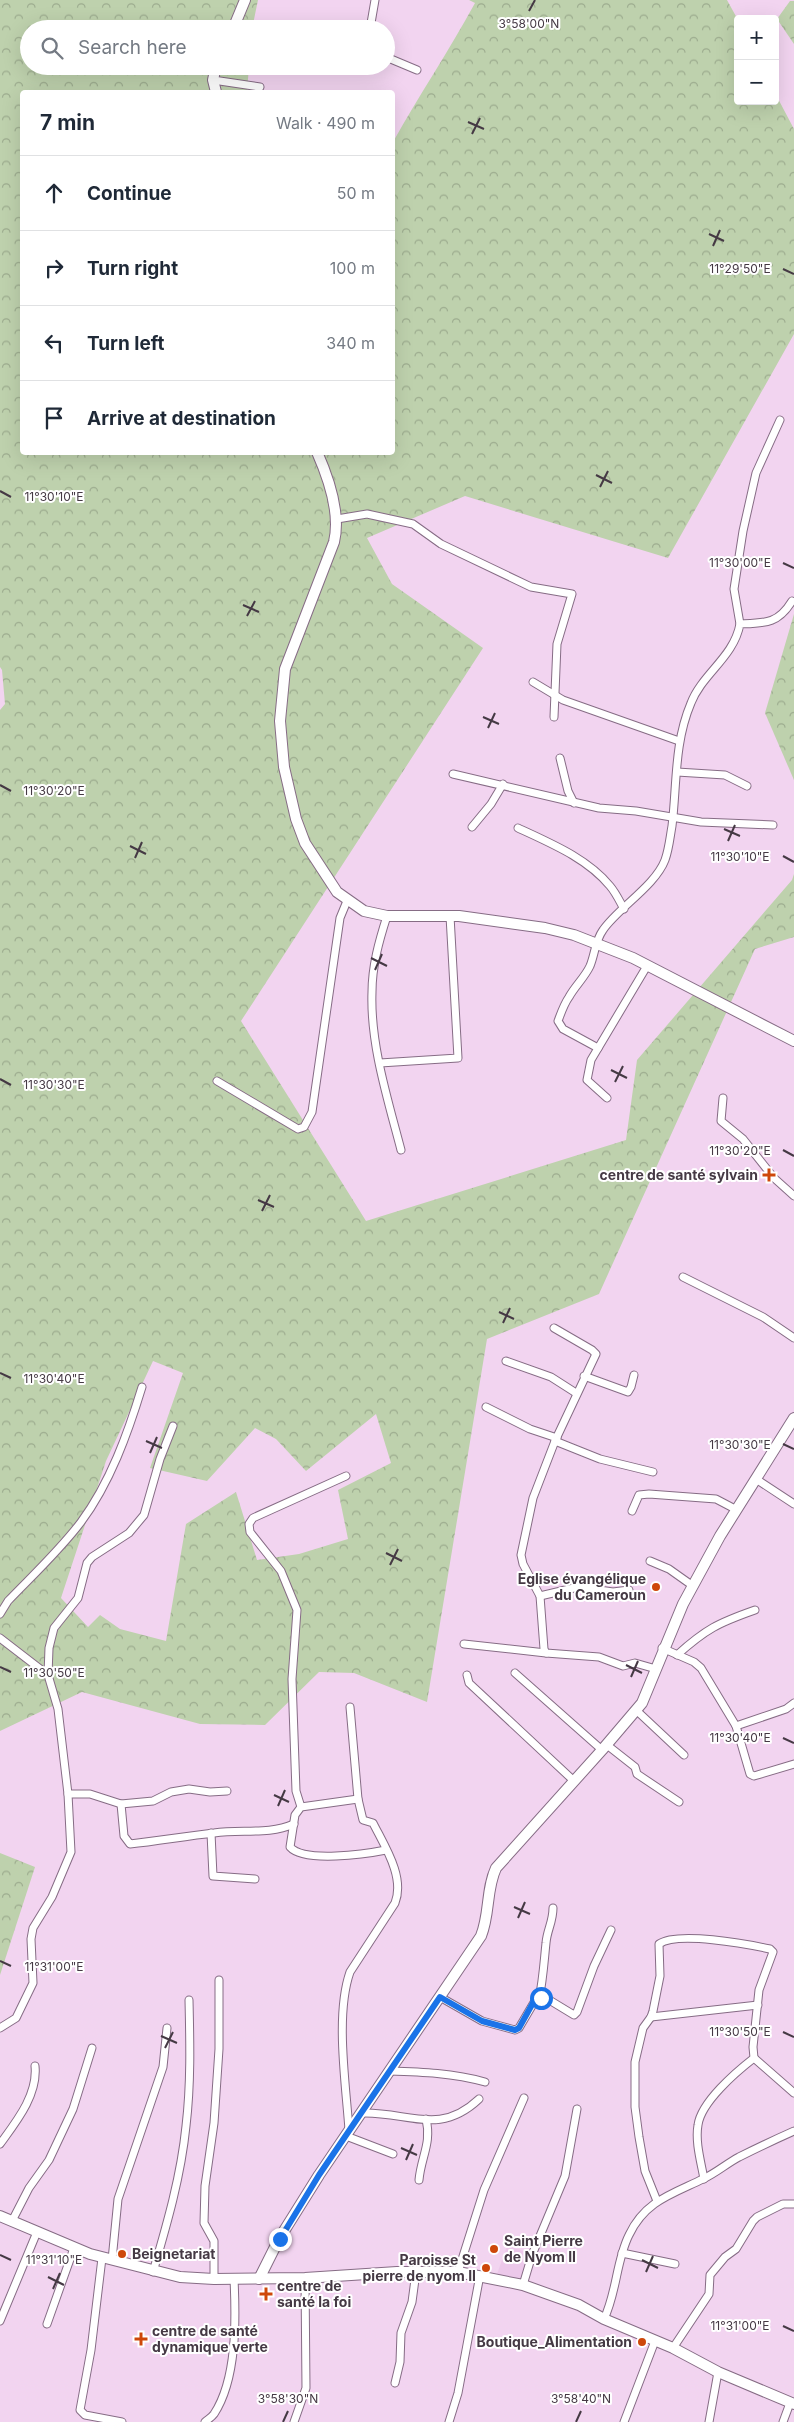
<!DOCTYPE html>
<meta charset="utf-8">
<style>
:root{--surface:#fff;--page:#f2f2f3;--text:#1f2937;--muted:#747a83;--line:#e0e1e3}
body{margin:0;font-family:Inter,sans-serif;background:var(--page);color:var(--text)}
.controls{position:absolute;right:15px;top:15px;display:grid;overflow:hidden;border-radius:5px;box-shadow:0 5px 20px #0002}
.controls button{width:45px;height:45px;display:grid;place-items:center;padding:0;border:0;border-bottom:1px solid var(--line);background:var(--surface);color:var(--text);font:25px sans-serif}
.stop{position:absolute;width:15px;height:15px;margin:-11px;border:4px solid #1a73e8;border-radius:50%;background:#fff}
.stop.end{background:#1a73e8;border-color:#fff;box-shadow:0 1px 5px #0008}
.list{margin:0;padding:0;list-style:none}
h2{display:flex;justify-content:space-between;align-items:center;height:65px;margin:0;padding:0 20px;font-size:21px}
h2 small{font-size:16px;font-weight:400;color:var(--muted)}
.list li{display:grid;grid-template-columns:32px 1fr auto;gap:15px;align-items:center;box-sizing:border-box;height:75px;padding:0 20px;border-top:1px solid var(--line)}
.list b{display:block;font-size:19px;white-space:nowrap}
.list em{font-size:16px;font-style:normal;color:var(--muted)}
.icon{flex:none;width:28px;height:28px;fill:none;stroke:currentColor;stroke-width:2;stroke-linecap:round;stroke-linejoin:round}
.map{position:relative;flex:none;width:794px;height:2422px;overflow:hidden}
.search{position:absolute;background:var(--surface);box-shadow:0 5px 20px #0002;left:20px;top:20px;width:375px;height:55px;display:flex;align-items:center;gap:12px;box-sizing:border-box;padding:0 18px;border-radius:28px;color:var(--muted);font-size:19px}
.panel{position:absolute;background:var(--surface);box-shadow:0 5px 20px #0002;left:20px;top:90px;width:375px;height:365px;border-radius:5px}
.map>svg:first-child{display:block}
</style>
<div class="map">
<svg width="794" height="2422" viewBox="0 0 794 2422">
<defs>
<pattern id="forest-crowns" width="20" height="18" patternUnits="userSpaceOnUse" patternTransform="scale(1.25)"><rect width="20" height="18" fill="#bed1ad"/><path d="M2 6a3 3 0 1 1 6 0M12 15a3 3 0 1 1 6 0" fill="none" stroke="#9cab8e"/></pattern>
</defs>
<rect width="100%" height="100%" fill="#f2d4f0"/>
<!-- built -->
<polygon fill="#ecc8ea" points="507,2246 530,2253 521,2282 496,2277"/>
<!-- forest -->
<g fill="url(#forest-crowns)" fill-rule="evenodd">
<path d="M0 0H258L252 29H29V66H249L247 92H22V452H392L393 142C419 95 449 51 475 3L469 0H727L738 20V101H775V93L794 129V334L668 558 465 496 367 538 392 584 483 648 241 1021 366 1221 626 1140 637 1060 792 880 794 874V937L755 949 599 1294 487 1339 427 1702 354 1673 319 1672 265 1725 200 1724 82 1692 0 1731V710L5 704 2 670 0 667ZM153 1361 183 1373 150 1468 207 1481 255 1428 276 1439 306 1471 376 1414 391 1463 338 1490 348 1539 299 1554 257 1560 236 1492 186 1524 166 1641 120 1629 100 1615 88 1627 61 1598 106 1461Z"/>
<polygon points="790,1 794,1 794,44 777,19"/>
<polygon points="794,614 794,780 765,713"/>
<polygon points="0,1853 35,1867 0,1975"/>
</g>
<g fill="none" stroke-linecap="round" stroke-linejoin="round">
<!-- street casing -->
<g stroke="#866c85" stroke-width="9">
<g id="street">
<polyline points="236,22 246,29"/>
<polyline points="370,29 375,0"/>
<polyline points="386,57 417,70"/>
<polyline points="213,80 260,87"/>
<polyline points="337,519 367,514 413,524 441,544 531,587 572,594 557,644 554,717"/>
<polyline points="740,624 734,589 743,531 756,473 780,420"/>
<polyline points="533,682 563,700 679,741"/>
<polyline points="560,758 568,791 574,803"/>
<polyline points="677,772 725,775 747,786"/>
<polyline points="453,774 599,808 636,811 701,822 773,825"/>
<polyline points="472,827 491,804 503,784"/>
<path d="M518 828C550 843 587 858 610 886 616 893 620 902 624 909"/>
<path d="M387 916C379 941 372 966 372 992 370 1044 388 1100 401 1150"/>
<path d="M598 1048 563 1029 558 1021C561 1013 564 1004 569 997 575 986 585 977 590 966 595 954 595 941 603 930 618 908 655 886 665 860 669 849 670 837 672 826 677 785 674 743 691 703 702 674 734 657 740 624 765 623 778 624 792 601"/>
<polyline points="380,1063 458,1058 450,916"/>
<polyline points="217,1081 298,1129 304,1127 312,1112 340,918 347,901"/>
<polyline points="607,1098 587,1080 591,1060 647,966"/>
<polyline points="723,1098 721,1121 743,1139 774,1178 794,1196"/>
<polyline points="683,1277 763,1317 794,1338"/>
<polyline points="554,1328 592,1350 596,1354 555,1441 533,1498 521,1555 523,1564 540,1596 544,1649 546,1653 599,1657 623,1666 635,1663 656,1669"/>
<polyline points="506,1361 551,1377 576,1393"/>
<polyline points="584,1376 628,1392 631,1387 634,1375"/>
<polyline points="486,1407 530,1429 557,1438"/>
<polyline points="555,1441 600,1459 653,1472"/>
<polyline points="756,1479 794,1504"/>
<polyline points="632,1511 639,1495 649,1494 716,1499 737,1510"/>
<polyline points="650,1561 669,1569 693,1586"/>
<polyline points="540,1596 578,1587 613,1592 629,1590"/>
<path d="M0 1614 8 1601C33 1575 60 1550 81 1522 110 1483 128 1433 142 1387"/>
<polyline points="0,1638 48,1675"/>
<polyline points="464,1644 546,1653"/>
<polyline points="662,1648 694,1662 701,1668 736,1726 750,1774 754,1776 794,1764"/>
<path d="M677 1655C706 1629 718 1623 755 1610"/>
<polyline points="515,1673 602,1750"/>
<polyline points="467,1675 469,1683 574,1781"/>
<polyline points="636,1710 684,1755"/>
<polyline points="736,1726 786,1709 794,1703"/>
<polyline points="607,1745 635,1767 637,1774 679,1802"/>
<polyline points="68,1794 90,1794 121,1804 153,1801 171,1792 189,1789 210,1792 227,1791"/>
<path d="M358 1799 301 1807 295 1815 290 1847C304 1863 366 1854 386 1850"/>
<path d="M121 1804 124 1836 130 1844C158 1841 186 1836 214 1833 242 1829 268 1835 294 1824"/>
<polyline points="301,1807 296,1791 292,1679 297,1610 281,1571 250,1532 249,1524 253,1518 346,1476"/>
<polyline points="211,1833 213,1876 255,1879"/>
<polyline points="440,1997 482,2021 515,2030 519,2028 536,1999 546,1998 574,2015 577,2012 594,1966 611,1930"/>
<path d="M539 1999C543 1980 544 1962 546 1943 547 1930 553 1922 553 1908"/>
<polyline points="651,2017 758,2005"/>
<polyline points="0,2028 16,2018 33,1983 31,1939 33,1928 52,1897 71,1852 68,1794 58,1709 48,1675 49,1648 54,1628 78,1598 87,1563 92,1557 129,1533 144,1515 160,1459 173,1426"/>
<polyline points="754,2058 794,2093"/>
<path d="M389 2071C422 2072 453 2073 485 2082"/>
<path d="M361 2113C407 2111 439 2137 479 2099"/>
<path d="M349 2130C346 2085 335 2015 350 1972L395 1903C405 1877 385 1847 373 1823L363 1820 358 1799 350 1707"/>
<polyline points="346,2136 393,2154"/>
<path d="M0 2144C16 2122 38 2095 35 2066"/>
<path d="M419 2180C421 2157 432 2143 426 2119"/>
<path d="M657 2201 645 2171 639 2137 635 2107V2062L643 2028 651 2017 653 2011 660 1976 659 1944C677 1931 747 1944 770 1949L773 1952 759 1990 753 2047 754 2058C736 2072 701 2102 698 2125 695 2142 701 2162 704 2179"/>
<polyline points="12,2221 29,2188 49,2160 73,2109 92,2048"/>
<polyline points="622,2253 675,2264"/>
<polyline points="102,2258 91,2350 80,2410 85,2415 122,2422"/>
<polyline points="112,2260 118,2199 163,2067 167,2028"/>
<path d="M153 2272C167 2224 181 2176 186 2126 191 2084 190 2042 189 2000"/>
<polyline points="458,2272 484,2190 524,2098"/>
<polyline points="214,2279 214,2241 204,2223 205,2186 214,2123 219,2049 219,1980"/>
<polyline points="523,2285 532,2255 565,2176 577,2109"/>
<path d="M604 2319C617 2292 616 2261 629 2235 645 2201 672 2194 703 2179 716 2173 726 2164 739 2157 757 2148 776 2139 794 2131"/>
<polyline points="0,2321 37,2232"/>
<polyline points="47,2324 74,2248"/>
<polyline points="673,2348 709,2294 710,2275 725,2257 736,2249 753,2221 757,2217 783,2204 794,2204"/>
<polyline points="395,2383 400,2362 401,2333 412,2302 416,2272"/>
<path d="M205 2422C208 2419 211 2418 214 2414 237 2379 236 2320 234 2279"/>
<polyline points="294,2422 306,2388 305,2278"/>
<polyline points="449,2422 458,2393 480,2275"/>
<polyline points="624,2422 655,2341"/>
<polyline points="709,2422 718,2372"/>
<polyline points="783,2422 790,2403"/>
</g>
</g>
<!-- secondary casing -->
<g stroke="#866c85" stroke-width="12">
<g id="secondary">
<polyline points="233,29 245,0"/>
<polyline points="216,92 213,80 216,66"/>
<path d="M317 452C329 479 341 513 334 542L285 669 280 721 284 767 296 819 305 843 337 892 364 911 387 916H459L545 928 574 935 633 958 794 1041"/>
<polyline points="0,2216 90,2254 180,2277 214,2279 305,2278 397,2272 458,2272 523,2285 579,2305 604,2319 673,2348 718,2372 794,2404"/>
<path d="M259 2279 279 2239 319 2175 481 1936C490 1914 486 1889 496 1868L602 1750 642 1703 683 1604 720 1536 794 1418"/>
</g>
</g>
<!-- street -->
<use href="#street" stroke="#fff" stroke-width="7"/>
<!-- secondary -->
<use href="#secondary" stroke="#fff" stroke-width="10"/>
</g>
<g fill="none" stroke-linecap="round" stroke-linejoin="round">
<!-- route -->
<polyline stroke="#1a73e8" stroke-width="6" points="280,2239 319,2175 440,1997 482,2021 515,2030 519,2028 534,2001 541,1998"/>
</g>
<!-- ticks -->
<path fill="none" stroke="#453944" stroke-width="2" d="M529 11 535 0M468 122 484 129M472 134 480 118M709 234 724 241M713 246 720 230M783 269 794 274M596 475 612 483M600 487 608 471M0 491 11 497M783 563 794 568M243 605 259 612M247 616 255 601M483 717 499 724M488 728 495 713M0 785 11 791M724 829 740 836M728 841 735 825M130 846 146 854M783 856 794 862M135 858 142 842M371 958 387 966M375 970 382 954M611 1070 627 1078M0 1079 11 1085M615 1082 623 1066M783 1150 794 1156M258 1200 274 1207M262 1211 270 1195M499 1312 514 1319M503 1323 510 1308M0 1373 11 1378M146 1441 162 1448M783 1444 794 1449M150 1453 157 1437M386 1553 402 1561M390 1565 398 1549M626 1665 642 1673M0 1667 11 1672M631 1677 638 1661M783 1738 794 1743M274 1795 289 1802M278 1806 285 1790M514 1907 530 1914M518 1918 525 1902M0 1961 11 1966M783 2032 794 2037M161 2036 177 2043M165 2048 173 2032M401 2148 417 2155M406 2160 413 2144M0 2255 11 2260M642 2260 658 2268M646 2272 653 2256M48 2277 64 2285M53 2289 60 2273M783 2326 794 2331M283 2422 288 2411M576 2422 581 2411"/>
<!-- markers -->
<g fill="#ce480a" stroke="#fff" stroke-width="2">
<path d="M766.5 1167.5h5v5h5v5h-5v5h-5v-5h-5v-5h5z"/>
<circle cx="656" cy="1587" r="5"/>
<circle cx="494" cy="2249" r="5"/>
<circle cx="122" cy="2254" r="5"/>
<circle cx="486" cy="2268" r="5"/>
<path d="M263.5 2286.5h5v5h5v5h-5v5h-5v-5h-5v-5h5z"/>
<path d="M138.5 2331.5h5v5h5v5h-5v5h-5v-5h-5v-5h5z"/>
<circle cx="642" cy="2342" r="5"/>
</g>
<g text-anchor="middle" stroke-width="4" stroke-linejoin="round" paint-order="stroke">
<!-- poi labels -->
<g font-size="14" font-weight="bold" fill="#453944" stroke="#fff" text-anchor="end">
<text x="758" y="1180">centre de santé sylvain</text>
<text x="646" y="1584">Eglise évangélique<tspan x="646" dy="16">du Cameroun</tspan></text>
<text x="504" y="2246" text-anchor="start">Saint Pierre<tspan x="504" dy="16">de Nyom II</tspan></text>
<text x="132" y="2259" text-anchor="start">Beignetariat</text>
<text x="476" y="2265">Paroisse St<tspan x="476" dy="16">pierre de nyom II</tspan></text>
<text x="277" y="2291" text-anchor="start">centre de<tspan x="277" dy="16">santé la foi</tspan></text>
<text x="152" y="2336" text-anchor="start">centre de santé<tspan x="152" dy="16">dynamique verte</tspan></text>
<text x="632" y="2347">Boutique_Alimentation</text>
</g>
</g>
<g font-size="12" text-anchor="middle" fill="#453944" stroke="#fff" stroke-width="4" stroke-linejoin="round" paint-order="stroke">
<text x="529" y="28">3°58'00"N</text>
<text x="740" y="273">11°29'50"E</text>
<text x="54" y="501">11°30'10"E</text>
<text x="740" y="567">11°30'00"E</text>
<text x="54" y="795">11°30'20"E</text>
<text x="740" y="861">11°30'10"E</text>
<text x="54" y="1089">11°30'30"E</text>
<text x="740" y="1155">11°30'20"E</text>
<text x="54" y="1383">11°30'40"E</text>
<text x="740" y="1449">11°30'30"E</text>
<text x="54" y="1677">11°30'50"E</text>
<text x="740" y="1742">11°30'40"E</text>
<text x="54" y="1971">11°31'00"E</text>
<text x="740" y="2036">11°30'50"E</text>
<text x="54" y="2264">11°31'10"E</text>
<text x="740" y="2330">11°31'00"E</text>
<text x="288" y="2403">3°58'30"N</text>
<text x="581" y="2403">3°58'40"N</text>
</g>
</svg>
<div class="controls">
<button>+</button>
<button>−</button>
</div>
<div class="stop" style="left:541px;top:1998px"></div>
<div class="stop end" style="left:280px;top:2239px"></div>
<div class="search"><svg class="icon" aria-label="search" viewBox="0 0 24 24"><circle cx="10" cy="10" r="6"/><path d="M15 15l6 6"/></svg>Search here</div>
<section class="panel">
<h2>7 min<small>Walk · 490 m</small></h2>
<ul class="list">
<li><svg class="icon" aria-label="ahead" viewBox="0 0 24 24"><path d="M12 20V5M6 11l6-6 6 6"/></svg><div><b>Continue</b></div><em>50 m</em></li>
<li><svg class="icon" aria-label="right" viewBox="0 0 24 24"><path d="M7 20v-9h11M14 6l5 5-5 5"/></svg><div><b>Turn right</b></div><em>100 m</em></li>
<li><svg class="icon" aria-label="left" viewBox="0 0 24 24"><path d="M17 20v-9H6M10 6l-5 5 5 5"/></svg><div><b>Turn left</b></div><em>340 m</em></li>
<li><svg class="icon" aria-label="arrive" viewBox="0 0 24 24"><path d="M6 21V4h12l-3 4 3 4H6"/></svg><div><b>Arrive at destination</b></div></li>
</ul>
</section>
</div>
